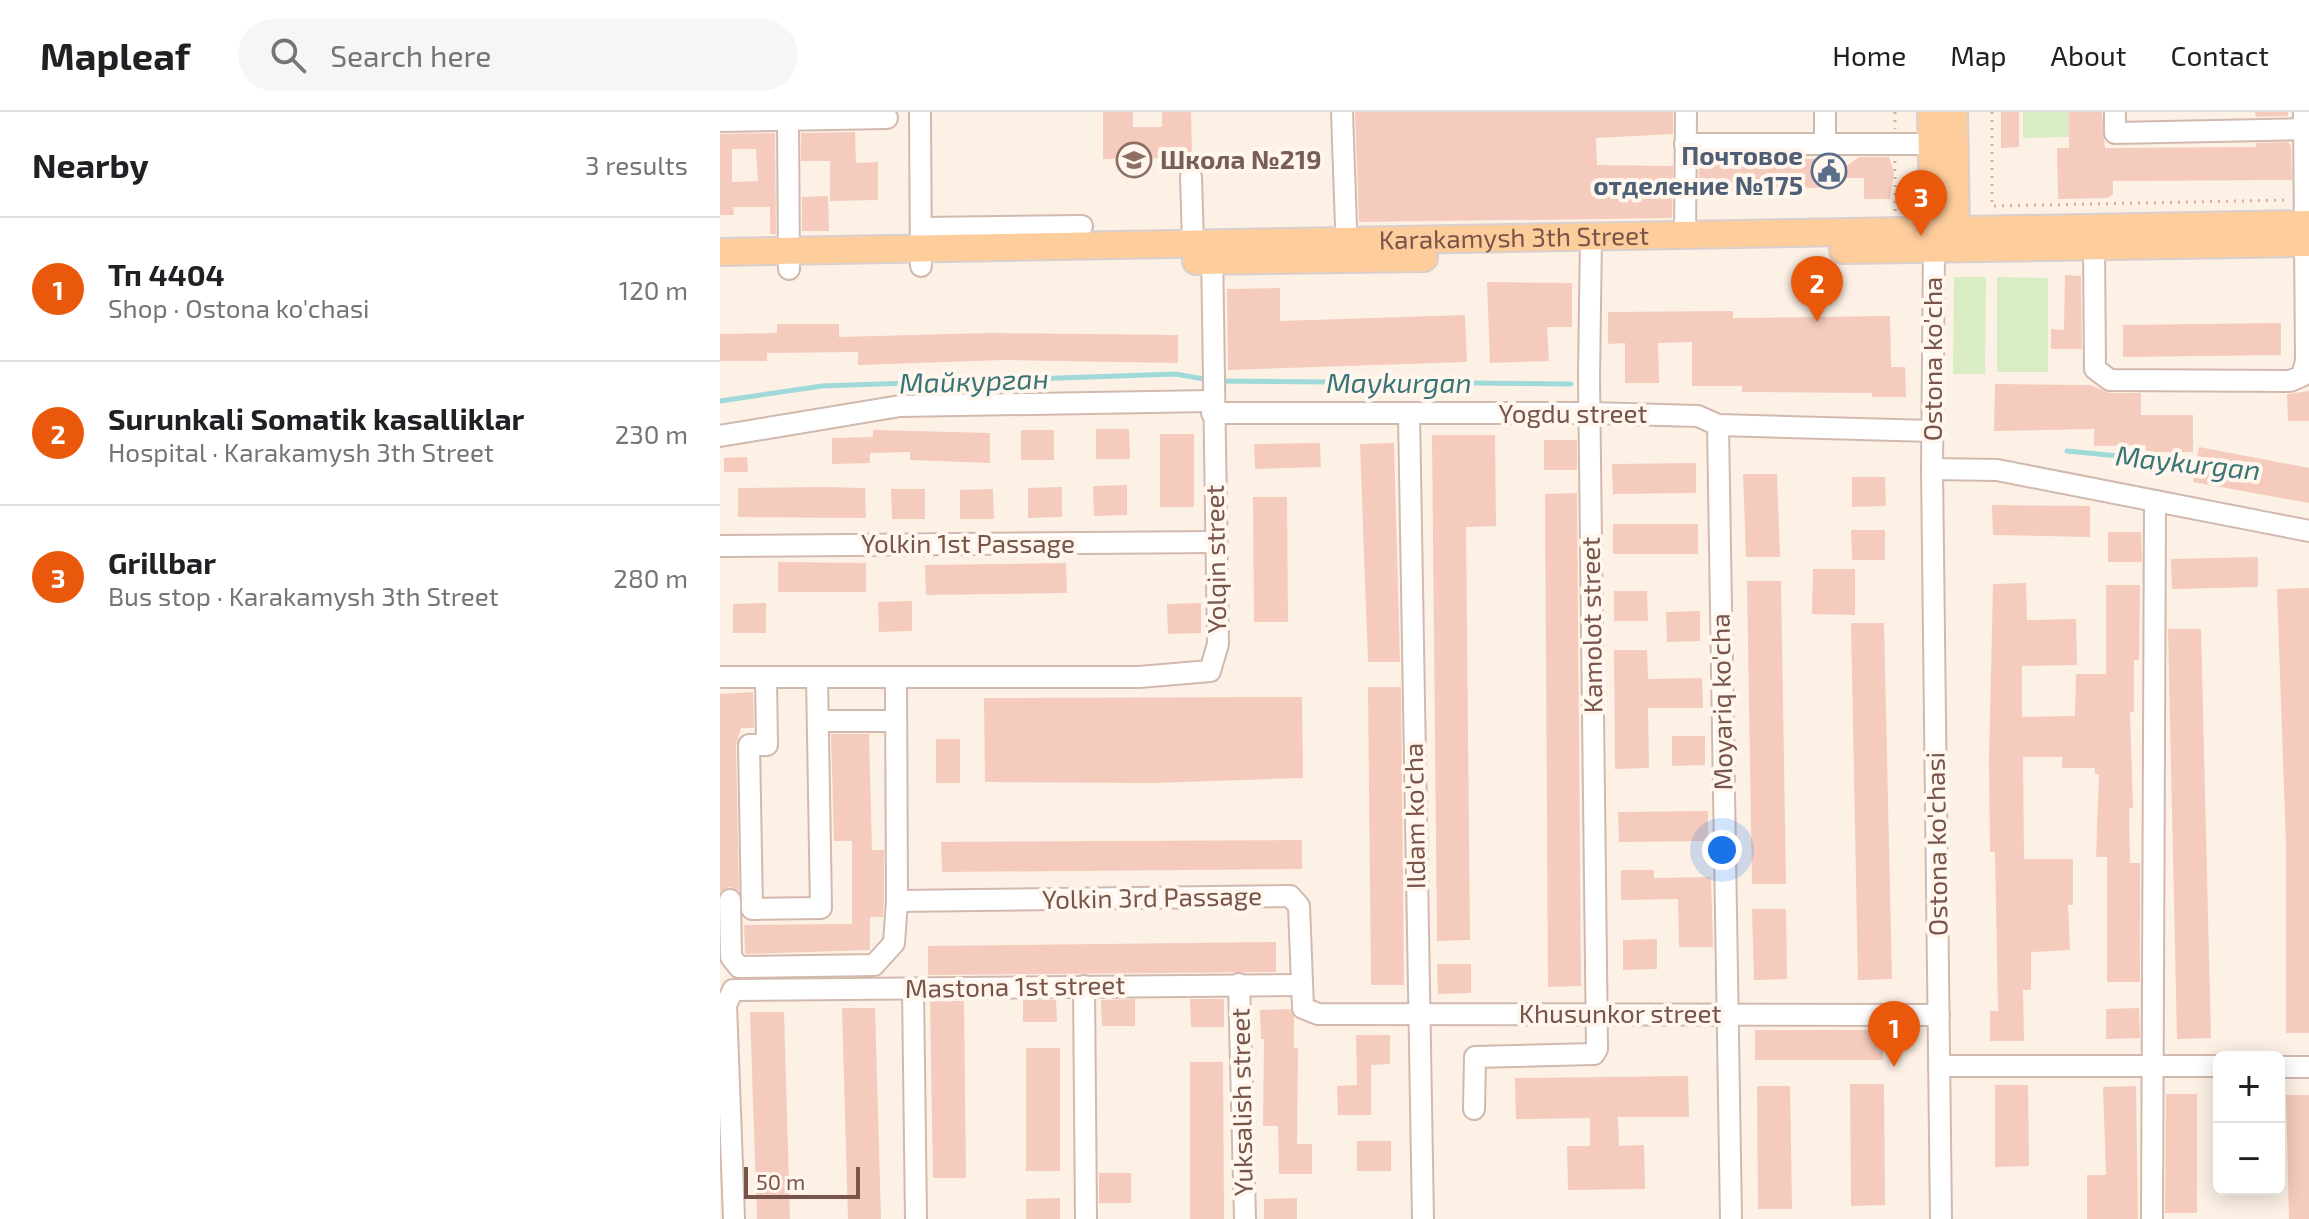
<!DOCTYPE html>
<meta charset="utf-8">
<style>
:root{--surface:#fff;--page:#f6f6f6;--text:#202124;--muted:#757577;--line:#e0e0e0;--accent:#ea580c}
body{margin:0;font-family:"Exo 2",sans-serif;background:var(--page);color:var(--text)}
.controls{position:absolute;right:24px;bottom:24px;display:grid;overflow:hidden;border-radius:12px;box-shadow:0 4px 20px #0003}
.controls button{width:72px;height:72px;display:grid;place-items:center;padding:0;border:0;border-bottom:2px solid var(--line);background:var(--surface);color:var(--text);font:40px sans-serif}
.scale{position:absolute;left:24px;bottom:20px;width:116px;box-sizing:border-box;padding-left:8px;border:4px solid #785449;border-top:0;font-size:22px;line-height:28px;white-space:nowrap;color:#785449;-webkit-text-stroke:6px #fff6ed;paint-order:stroke}
.you{position:absolute;left:1002px;top:738px;width:28px;height:28px;margin:-20px;border:6px solid #fff;border-radius:50%;background:#1a73e8;box-shadow:0 0 0 12px #1a73e833}
.badge{display:grid;place-items:center;width:52px;height:52px;border-radius:50%;background:var(--accent);color:#fff;font-size:26px;font-weight:700}
.pin{position:absolute;translate:-50% -66px;filter:drop-shadow(0 2px 4px #0008)}
.pin::after{content:'';position:absolute;top:42px;width:28px;height:24px;background:inherit;clip-path:polygon(0 0,100% 0,50% 100%)}
.list{margin:0;padding:0;list-style:none}
h2{display:flex;justify-content:space-between;align-items:center;height:104px;margin:0;padding:0 32px;font-size:34px}
h2 small{font-size:26px;font-weight:400;color:var(--muted)}
.list li{display:grid;grid-template-columns:52px 1fr auto;gap:24px;align-items:center;box-sizing:border-box;height:144px;padding:0 32px;border-top:2px solid var(--line)}
.list b{display:block;font-size:30px;white-space:nowrap}
.list p{margin:0;font-size:26px;white-space:nowrap;color:var(--muted)}
.list em{font-size:26px;font-style:normal;color:var(--muted)}
.icon{flex:none;width:44px;height:44px;fill:none;stroke:currentColor;stroke-width:2;stroke-linecap:round;stroke-linejoin:round}
.map{position:relative;flex:none;width:1589px;height:1107px;overflow:hidden}
header{display:flex;align-items:center;gap:48px;box-sizing:border-box;height:112px;padding:0 40px;background:var(--surface);border-bottom:2px solid var(--line)}
header strong{font-size:38px}
nav{display:flex;gap:44px;margin-inline-start:auto;font-size:28px}
.search{width:560px;height:72px;background:var(--page);display:flex;align-items:center;gap:20px;box-sizing:border-box;padding:0 28px;border-radius:44px;color:var(--muted);font-size:30px}
main{display:flex}
aside{flex:1;background:var(--surface)}
.map>svg:first-child{display:block}
</style>
<header>
<strong>Mapleaf</strong>
<div class="search"><svg class="icon" aria-label="search" viewBox="0 0 24 24"><circle cx="10" cy="10" r="6"/><path d="M15 15l6 6"/></svg>Search here</div>
<nav><a>Home</a><a>Map</a><a>About</a><a>Contact</a></nav>
</header>
<main>
<aside>
<h2>Nearby<small>3 results</small></h2>
<ul class="list">
<li><span class="badge">1</span><div><b>Тп 4404</b><p>Shop · Ostona ko'chasi</p></div><em>120 m</em></li>
<li><span class="badge">2</span><div><b>Surunkali Somatik kasalliklar</b><p>Hospital · Karakamysh 3th Street</p></div><em>230 m</em></li>
<li><span class="badge">3</span><div><b>Grillbar</b><p>Bus stop · Karakamysh 3th Street</p></div><em>280 m</em></li>
</ul>
</aside>
<div class="map">
<svg width="1589" height="1107" viewBox="0 0 1589 1107">
<rect width="100%" height="100%" fill="#fdf1e6"/>
<!-- green -->
<g fill="#d9ecc3">
<polygon points="1303,0 1349,0 1349,25 1303,26"/>
<polygon points="1234,165 1266,165 1265,262 1233,262"/>
<polygon points="1277,165 1328,166 1328,260 1277,260"/>
</g>
<g fill="none" stroke-linecap="round" stroke-linejoin="round">
<!-- stream -->
<g stroke="#9fd9da" stroke-width="5">
<polyline points="500,269 851,272"/>
<polyline points="0,289 102,274 455,262 490,268"/>
<polyline points="1347,339 1481,352"/>
</g>
</g>
<!-- building -->
<g fill="#f4cbbc" fill-rule="evenodd">
<polygon points="383,0 413,0 413,15 442,15 442,0 471,0 472,46 383,47"/>
<polygon points="635,0 953,0 953,22 876,26 877,53 953,54 952,106 639,110"/>
<polygon points="1281,0 1299,0 1299,35 1281,36"/>
<polygon points="1349,0 1382,0 1385,36 1536,35 1536,31 1568,30 1571,34 1572,68 1393,69 1393,82 1388,86 1338,87 1337,36 1349,36"/>
<polygon points="1535,0 1568,0 1568,4 1536,5"/>
<polygon points="135,20 136,51 158,50 158,88 110,89 110,49 81,49 81,21"/>
<path d="M55 21 56 122H50V95H13L14 103H0V22ZM12 37H36L38 69 12 70Z"/>
<polygon points="1139,45 1169,45 1174,60 1170,87 1144,87 1144,66 1117,66 1117,75 978,80 979,51 1116,46 1117,61"/>
<polygon points="108,84 109,119 82,119 82,85"/>
<polygon points="1345,163 1361,164 1362,237 1331,237 1331,217 1344,218"/>
<polygon points="767,170 852,171 852,215 827,215 829,249 770,251"/>
<polygon points="560,176 560,209 745,203 747,250 508,258 507,177"/>
<polygon points="1013,199 1013,206 1170,204 1171,255 1185,255 1186,285 1152,285 1152,281 1022,280 1022,274 972,274 972,230 938,231 939,271 905,271 905,231 888,232 888,200"/>
<polygon points="1561,211 1561,243 1403,245 1403,213"/>
<polygon points="57,212 119,212 119,225 268,221 458,223 458,251 284,248 138,253 138,240 47,241 47,249 0,249 0,222 57,221"/>
<polygon points="1275,272 1370,273 1390,281 1421,281 1421,303 1473,303 1473,340 1426,340 1426,333 1374,334 1374,317 1274,319"/>
<polygon points="1589,279 1589,309 1568,309 1567,282"/>
<polygon points="376,317 409,317 410,347 376,347"/>
<polygon points="153,318 270,321 270,351 190,348 190,340 150,341 150,351 112,352 112,326 153,325"/>
<rect x="301" y="318" width="33" height="30"/>
<rect x="440" y="322" width="34" height="73"/>
<polygon points="712,323 775,323 776,414 746,415 750,828 717,829"/>
<rect x="824" y="328" width="33" height="30"/>
<polygon points="600,331 601,355 535,357 534,332"/>
<polygon points="674,331 680,550 648,550 640,332"/>
<polygon points="1479,335 1589,356 1589,391 1473,370"/>
<polygon points="27,345 28,360 4,360 4,346"/>
<polygon points="976,351 976,381 893,382 892,352"/>
<polygon points="1023,362 1057,362 1060,445 1026,445"/>
<polygon points="1132,365 1165,365 1166,394 1132,395"/>
<polygon points="407,373 407,403 374,404 373,374"/>
<polygon points="104,375 145,376 146,406 18,405 18,376"/>
<polygon points="342,375 342,405 308,406 308,376"/>
<polygon points="171,377 205,377 205,407 172,407"/>
<polygon points="273,377 274,407 240,407 240,378"/>
<polygon points="857,381 861,874 828,875 825,382"/>
<polygon points="533,385 567,385 568,510 534,510"/>
<polygon points="1272,393 1370,394 1370,425 1273,423"/>
<rect x="893" y="412" width="85" height="30"/>
<polygon points="1131,418 1165,418 1165,448 1132,448"/>
<polygon points="1388,420 1421,420 1422,450 1388,450"/>
<polygon points="1538,445 1538,475 1452,477 1451,447"/>
<polygon points="58,450 146,451 146,480 58,480"/>
<polygon points="346,451 347,481 206,483 205,453"/>
<polygon points="1093,457 1135,457 1135,503 1092,502"/>
<polygon points="1027,469 1061,469 1066,772 1032,772"/>
<polygon points="1306,471 1307,508 1356,507 1357,553 1302,554 1302,605 1355,604 1356,562 1386,562 1386,473 1420,473 1419,548 1414,548 1414,600 1410,600 1413,696 1409,696 1410,751 1420,751 1420,870 1387,870 1387,745 1376,745 1379,662 1375,662 1375,656 1342,656 1342,645 1303,645 1304,747 1353,747 1353,793 1348,793 1350,838 1311,840 1311,878 1303,878 1304,929 1270,929 1270,899 1278,899 1275,740 1270,740 1269,648 1273,472"/>
<polygon points="1589,476 1589,921 1566,921 1566,733 1557,477"/>
<polygon points="894,479 927,479 928,509 894,509"/>
<polygon points="192,489 192,519 159,520 158,490"/>
<polygon points="46,491 46,521 13,521 13,492"/>
<polygon points="481,491 481,521 448,522 447,492"/>
<polygon points="980,499 980,529 947,530 946,500"/>
<polygon points="1131,511 1164,511 1172,867 1138,868"/>
<polygon points="1448,517 1481,517 1491,926 1457,927"/>
<polygon points="894,538 927,538 928,567 982,566 983,596 928,596 929,656 895,657"/>
<polygon points="648,575 681,575 684,873 651,873"/>
<polygon points="33,580 34,616 21,616 16,633 19,779 9,775 0,780 0,582"/>
<polygon points="582,585 583,666 433,671 265,670 264,586"/>
<polygon points="111,622 149,622 152,738 164,738 164,789 163,805 150,805 150,838 25,842 24,813 132,812 132,729 114,729"/>
<polygon points="952,624 985,624 985,653 952,654"/>
<rect x="216" y="627" width="24" height="44"/>
<polygon points="988,699 988,729 899,730 898,700"/>
<polygon points="582,728 582,757 222,760 221,730"/>
<polygon points="901,758 934,758 934,766 991,765 993,835 959,835 958,787 901,788"/>
<polygon points="1032,797 1066,797 1067,867 1034,868"/>
<polygon points="937,827 937,857 903,858 903,828"/>
<polygon points="556,830 556,860 208,863 208,834"/>
<polygon points="717,852 751,852 751,881 718,882"/>
<polygon points="415,887 415,914 382,914 381,888"/>
<polygon points="470,887 504,887 504,915 471,915"/>
<polygon points="303,888 336,888 337,910 303,910"/>
<polygon points="210,889 244,889 246,1066 213,1066"/>
<polygon points="122,896 155,896 161,1107 128,1107"/>
<polygon points="1419,896 1420,926 1386,927 1386,897"/>
<polygon points="570,897 574,905 574,936 578,936 577,1032 592,1032 592,1062 559,1062 558,1014 543,1014 544,927 541,927 540,898"/>
<polygon points="30,900 64,900 70,1107 37,1107"/>
<rect x="1035" y="918" width="128" height="30"/>
<polygon points="636,923 670,923 670,952 651,953 651,1003 618,1003 617,974 637,973"/>
<rect x="306" y="936" width="34" height="123"/>
<polygon points="470,950 503,950 504,1107 470,1107"/>
<polygon points="968,964 969,1005 898,1005 899,1034 924,1033 925,1077 848,1078 847,1034 870,1034 870,1006 796,1007 795,966"/>
<polygon points="1130,972 1164,972 1165,1093 1131,1094"/>
<polygon points="1275,973 1308,973 1309,1054 1275,1055"/>
<polygon points="1037,974 1070,974 1072,1097 1038,1097"/>
<polygon points="1416,974 1418,1107 1367,1107 1367,1063 1386,1063 1383,975"/>
<polygon points="1446,982 1477,982 1477,1101 1445,1101"/>
<polygon points="1566,983 1589,983 1589,1107 1569,1107"/>
<rect x="637" y="1029" width="34" height="30"/>
<rect x="379" y="1061" width="32" height="30"/>
<polygon points="340,1086 340,1107 306,1107 306,1087"/>
<polygon points="577,1086 577,1107 544,1107 544,1087"/>
</g>
<g fill="none" stroke-linecap="round" stroke-linejoin="round">
<!-- minor casing -->
<g stroke="#d2b9ae" stroke-width="24">
<g id="minor">
<polyline points="200,0 201,154"/>
<polyline points="622,0 627,143"/>
<polyline points="1105,0 1105,32"/>
<polyline points="1395,0 1395,21 1589,17"/>
<polyline points="68,6 69,157"/>
<polyline points="0,9 167,6"/>
<polyline points="965,32 1212,32"/>
<polyline points="471,65 473,131"/>
<polyline points="201,116 362,114"/>
<polyline points="965,124 966,0"/>
<polyline points="1374,134 1375,257 1390,268 1570,269 1582,264 1586,249 1584,0"/>
<polyline points="1214,137 1212,357 1221,1107"/>
<polyline points="492,301 870,301 978,304 998,313 1212,319"/>
<polyline points="689,302 703,1107"/>
<polyline points="998,313 1011,1107"/>
<polyline points="0,324 180,294 491,289"/>
<polyline points="1212,357 1277,358 1589,419"/>
<polyline points="0,434 496,430"/>
<polyline points="0,565 176,565"/>
<polyline points="46,565 47,633 29,633 32,797 101,796 97,565"/>
<polyline points="98,609 176,609"/>
<polyline points="10,788 11,845 19,855 154,853 174,831 177,789 176,565 419,565 490,559 498,532 492,135"/>
<polyline points="177,789 570,784 579,794 583,896 598,902 1219,903"/>
<polyline points="519,872 525,1107"/>
<polyline points="364,874 366,1107"/>
<polyline points="193,877 196,1107"/>
<polyline points="1219,954 1499,954"/>
<polyline points="1559,955 1589,955"/>
<polyline points="754,997 755,945 874,942 877,937 869,265 871,125"/>
<polyline points="14,1107 6,893 13,878 582,873"/>
<polyline points="1432,1107 1435,389"/>
</g>
</g>
<!-- major casing -->
<g stroke="#d9cfcc" stroke-width="30">
<g id="major">
<polyline points="1211,0 1214,136"/>
<polyline points="1234,0 1236,118"/>
<polyline points="1123,138 1589,131"/>
<path id="s1" d="M0 140 1589 112"/>
<polyline points="476,149 704,146"/>
</g>
</g>
<!-- path -->
<g stroke="#d9ae9f" stroke-width="3" stroke-dasharray="2 6" stroke-linecap="butt">
<polyline points="1175,0 1175,17"/>
<polyline points="1272,0 1272,94 1569,88"/>
<polyline points="1175,49 1175,101"/>
</g>
<!-- minor -->
<use href="#minor" stroke="#fff" stroke-width="20"/>
<!-- major -->
<use href="#major" stroke="#fecd9c" stroke-width="26"/>
</g>
<!-- icons -->
<defs>
<g id="school-ring" transform="scale(1.8)"><circle r="9.5" fill="#fff6ed" stroke="#8d6e63" stroke-width="1.5"/><path d="M0-5L7-2L0 1L-7-2ZM-4 1L0 2.5L4 1V4Q0 6-4 4Z" fill="#8d6e63"/></g>
<g id="civic-ring" transform="scale(1.8)"><circle r="9.5" fill="#fff6ed" stroke="#5c6f8a" stroke-width="1.5"/><path d="M-.6-6.5H3V-4.5H.6V-3L4-1V1h2V6H-6V1h2V-1L-.6-3ZM-1.2 2.5V6h2.4V2.5Z" fill="#5c6f8a"/></g>
</defs>
<g fill-rule="evenodd">
<use href="#school-ring" x="414" y="48"/>
<use href="#civic-ring" x="1109" y="59"/>
</g>
<g text-anchor="middle" stroke-width="8" stroke-linejoin="round" paint-order="stroke">
<!-- service labels -->
<g font-size="26" font-weight="bold" fill="#4e5e75" stroke="#fff6ed" text-anchor="end">
<text x="1083" y="53">Почтовое<tspan x="1083" dy="30">отделение №175</tspan></text>
</g>
<!-- education labels -->
<g font-size="26" font-weight="bold" fill="#785e54" stroke="#fff6ed" text-anchor="start">
<text x="440" y="57">Школа №219</text>
</g>
<!-- street labels -->
<g font-size="26" fill="#785449" stroke="#fff6ed">
<text dy="9" stroke="none"><textPath href="#s1" startOffset="794">Karakamysh 3th Street</textPath></text>
<text transform="translate(1213 247) rotate(-90)" y="9">Ostona ko'cha</text>
<text x="853" y="311">Yogdu street</text>
<text x="248" y="441">Yolkin 1st Passage</text>
<text transform="translate(496 447) rotate(-91)" y="9">Yolqin street</text>
<text transform="translate(872 513) rotate(-91)" y="9">Kamolot street</text>
<text transform="translate(1002 590) rotate(-91)" y="9">Moyariq ko'cha</text>
<text transform="translate(695 704) rotate(-91)" y="9">Ildam ko'cha</text>
<text transform="translate(1217 732) rotate(-91)" y="9">Ostona ko'chasi</text>
<text transform="translate(432 786) rotate(-1)" y="9">Yolkin 3rd Passage</text>
<text transform="translate(295 875) rotate(-1)" y="9">Mastona 1st street</text>
<text x="900" y="911">Khusunkor street</text>
<text transform="translate(522 990) rotate(-91)" y="9">Yuksalish street</text>
</g>
<!-- water labels -->
<g font-size="28" font-style="italic" fill="#397476" stroke="#fff6ed">
<text transform="translate(254 269) rotate(-2)" y="10">Майкурган</text>
<text x="679" y="281">Maykurgan</text>
<text transform="translate(1468 351) rotate(6)" y="10">Maykurgan</text>
</g>
</g>
</svg>
<div class="controls">
<button>+</button>
<button>−</button>
</div>
<div class="scale">50 m</div>
<div class="you"></div>
<div class="pin badge" style="left:1174px;top:955px">1</div>
<div class="pin badge" style="left:1097px;top:210px">2</div>
<div class="pin badge" style="left:1201px;top:124px">3</div>
</div>
</main>
